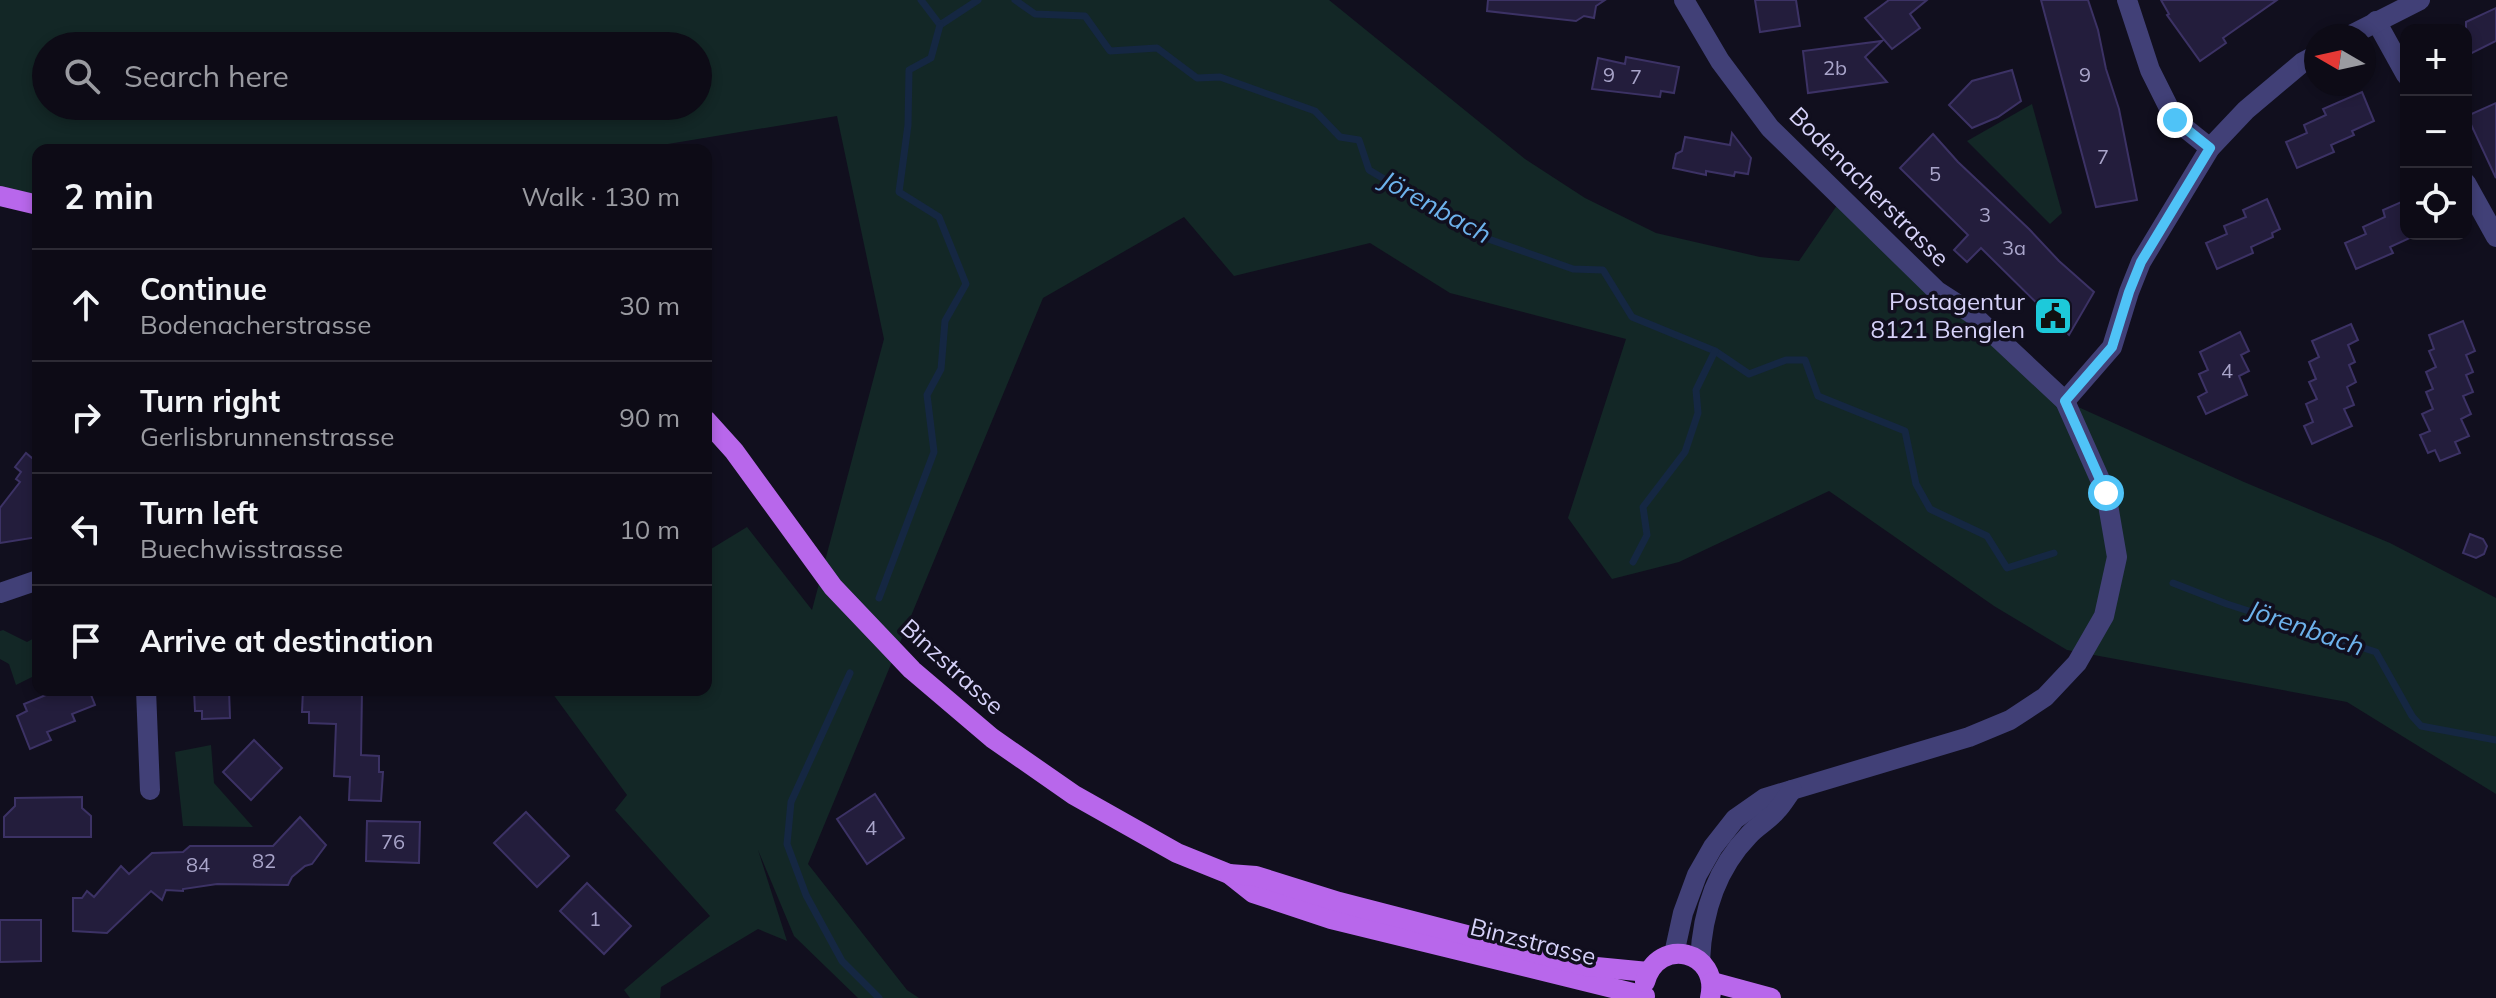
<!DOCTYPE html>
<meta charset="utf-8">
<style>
:root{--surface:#0d0b16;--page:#1b1923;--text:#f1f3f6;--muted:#9a9ba1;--line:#2d2b35}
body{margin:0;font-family:Mulish,sans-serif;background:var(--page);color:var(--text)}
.controls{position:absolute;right:24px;top:24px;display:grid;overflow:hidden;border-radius:16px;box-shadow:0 4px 12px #0003}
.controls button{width:72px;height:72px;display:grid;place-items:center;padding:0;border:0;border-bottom:2px solid var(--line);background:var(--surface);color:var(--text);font:40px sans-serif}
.compass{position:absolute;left:2304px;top:24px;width:72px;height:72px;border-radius:50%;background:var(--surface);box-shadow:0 4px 12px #0003;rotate:279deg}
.stop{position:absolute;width:24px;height:24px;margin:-18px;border:6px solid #4fc3f7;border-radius:50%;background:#fff}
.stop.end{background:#4fc3f7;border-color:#fff;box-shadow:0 2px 8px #0008}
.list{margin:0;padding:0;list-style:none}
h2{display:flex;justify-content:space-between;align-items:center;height:104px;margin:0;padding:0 32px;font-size:34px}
h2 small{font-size:26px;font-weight:400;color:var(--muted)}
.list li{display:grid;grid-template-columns:52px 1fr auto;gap:24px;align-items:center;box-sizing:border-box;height:112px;padding:0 32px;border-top:2px solid var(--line)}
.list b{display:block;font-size:30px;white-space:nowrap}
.list p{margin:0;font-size:26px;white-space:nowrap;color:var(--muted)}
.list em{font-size:26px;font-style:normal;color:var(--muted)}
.icon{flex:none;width:44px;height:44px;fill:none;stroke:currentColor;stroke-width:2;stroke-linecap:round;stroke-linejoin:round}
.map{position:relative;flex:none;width:2496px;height:998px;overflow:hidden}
.search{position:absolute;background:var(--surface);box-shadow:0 4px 12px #0003;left:32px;top:32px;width:680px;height:88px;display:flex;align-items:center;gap:20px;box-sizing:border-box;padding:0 28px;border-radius:44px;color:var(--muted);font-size:30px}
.panel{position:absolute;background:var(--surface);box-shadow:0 4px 12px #0003;left:32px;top:144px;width:680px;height:552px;border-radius:16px}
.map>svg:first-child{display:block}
</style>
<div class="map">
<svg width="2496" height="998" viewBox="0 0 2496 998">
<rect width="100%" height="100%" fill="#110f1e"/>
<!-- green -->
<g fill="#132726" fill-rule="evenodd">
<path d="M0 0H1329L1525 159 1585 198 1656 233 1760 257 1799 261 1842 198 2065 401 2244 482 2390 543 2496 598V794L2347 702 2067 650 1994 606 1829 491 1679 562 1612 579 1568 518 1626 339 1450 293 1370 243 1234 276 1184 217 1043 298 808 864 907 990 919 998H858L794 936 758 850 787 941 758 929 661 987 660 998H630L624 990 710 916 615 810 627 795 550 690H706V552L747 527 812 610 884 339 837 116 632 150H38V205L0 196ZM46 46H698V106H46Z"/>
<polygon points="2032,104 2062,213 2050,224 1967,141"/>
<polygon points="3,630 27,642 38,636 34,676 16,685 9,664 0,659 0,631"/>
<polygon points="211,745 214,783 253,827 183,826 175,752"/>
</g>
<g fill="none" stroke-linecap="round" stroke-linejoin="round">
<!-- stream -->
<g stroke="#152742" stroke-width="7">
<polyline points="921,0 940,25 978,0"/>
<polyline points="1015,0 1035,14 1085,16 1110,51 1157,48 1197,78 1220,77 1315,111 1340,137 1359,140 1369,170 1480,236 1573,269 1603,270 1632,317 1715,351 1749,374 1786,360 1805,360 1818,396 1905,431 1916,484 1930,509 1987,536 2007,568 2054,553"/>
<polyline points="1633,562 1647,535 1643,507 1685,452 1698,413 1696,390 1715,351"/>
<polyline points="2173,583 2227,604 2376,652 2412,716 2421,726 2496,740"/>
<polyline points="879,598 934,452 927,395 941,369 945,321 966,284 939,217 899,192 908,125 909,70 931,58 940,25"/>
<polyline points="850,673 791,802 787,844 806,895 842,961 879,998"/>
</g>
</g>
<!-- building -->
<g fill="#231d3c" stroke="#3c3265" stroke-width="2">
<polygon points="1488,0 1605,0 1596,6 1594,18 1584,16 1576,21 1487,11"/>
<polygon points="1755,0 1796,0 1800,26 1760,32"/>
<polygon points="1889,0 1927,0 1910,14 1920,28 1892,49 1865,18"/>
<polygon points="2041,0 2088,0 2098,30 2106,69 2119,109 2137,200 2096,207"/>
<polygon points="2161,0 2277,0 2223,38 2226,43 2200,61 2167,15 2169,14"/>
<polygon points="2496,8 2496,41 2466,56 2466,22"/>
<polygon points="1882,41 1865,57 1887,82 1808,93 1803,51"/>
<polygon points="1626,57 1679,67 1674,93 1661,91 1660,97 1592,89 1598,58 1625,64"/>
<polygon points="2012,70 2021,101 1998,117 1972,128 1949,105 1972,81"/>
<polygon points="2362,92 2374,121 2352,131 2354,135 2331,145 2334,152 2297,168 2286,142 2307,133 2304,125 2326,115 2323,109"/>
<polygon points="2496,103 2496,178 2467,116"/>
<polygon points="1732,133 1751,158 1748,174 1735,172 1734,176 1706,171 1706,175 1673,168 1676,154 1682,151 1685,137 1730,145"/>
<polygon points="1933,134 1958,162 2029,229 2059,261 2094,292 2069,335 1981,248 1967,262 1954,250 1968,235 1900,168"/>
<polygon points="2267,199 2280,229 2272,233 2273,237 2251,247 2253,253 2217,269 2206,243 2227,234 2224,226 2246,217 2243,210"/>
<polygon points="2406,200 2406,234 2411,234 2412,237 2390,247 2393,253 2356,269 2345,243 2366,234 2363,227 2385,217 2383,210"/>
<polygon points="2463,321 2475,351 2466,355 2473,372 2466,375 2473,392 2463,396 2471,414 2461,419 2469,436 2455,442 2460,453 2440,461 2435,450 2428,453 2420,435 2430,431 2422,414 2433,409 2426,392 2433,389 2426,372 2436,367 2429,351 2434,349 2429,335"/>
<polygon points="2351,324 2358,340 2348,345 2355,362 2349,365 2356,382 2347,387 2354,405 2344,409 2352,426 2312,444 2304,426 2313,422 2306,404 2317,399 2309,382 2316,379 2309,362 2319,357 2312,341"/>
<polygon points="2240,332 2249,351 2241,355 2249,371 2239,376 2247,395 2206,414 2198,397 2207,392 2199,374 2208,370 2200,352"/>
<polygon points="38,450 38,537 0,543 0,508 20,482 16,479 21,472 15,467 26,453 32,458"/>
<polygon points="2470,534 2483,539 2487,546 2484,554 2476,558 2463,553"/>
<polygon points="58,690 89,690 95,705 72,714 75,721 47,732 51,740 30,749 17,716 27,711 24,704"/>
<polygon points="194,690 229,690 230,718 202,719 202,711 195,711"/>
<polygon points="303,690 362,690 361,755 379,756 379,772 383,772 381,801 349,800 350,777 334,776 336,724 309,723 309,712 302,712"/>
<polygon points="254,740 282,768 251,800 223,772"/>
<polygon points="875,794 904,838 867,864 837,819"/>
<polygon points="82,797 82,808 91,816 91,837 4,837 4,817 15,806 15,798"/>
<polygon points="526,812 569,856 537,887 494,843"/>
<polygon points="300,817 326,845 312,864 305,866 292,877 288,885 217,884 183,889 183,891 166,890 162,900 151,891 107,933 73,931 73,898 82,898 87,891 94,897 121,866 129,874 152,853 183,852 190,846 273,846"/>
<polygon points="367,821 420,822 419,863 366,861"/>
<polygon points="587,883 631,926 604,954 560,911"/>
<polygon points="0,920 41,920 41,961 0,962"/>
</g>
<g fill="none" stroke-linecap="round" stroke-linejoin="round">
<!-- minor -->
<g stroke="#414077" stroke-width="20">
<polyline points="2127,0 2150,70 2175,120 2210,148"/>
<polyline points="2376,21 2406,75"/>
<polyline points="2349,36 2420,0"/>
<polyline points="2466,183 2496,237"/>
<polyline points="2065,401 2112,347 2129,292 2141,262 2210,148 2246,110 2303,62 2316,55"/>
<polyline points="0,593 38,580"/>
<polyline points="146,690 150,790"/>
<polyline points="1674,954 1683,913 1697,875 1713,847 1735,819 1765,798 1969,737 2010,720 2045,697 2077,663 2104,616 2117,557 2106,493 2065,401 1971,313 1937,291 1770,128 1720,61 1684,0"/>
<path d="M1700 961C1702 914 1715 870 1749 835 1757 826 1769 820 1777 810 1783 804 1787 796 1792 790"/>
</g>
<!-- major -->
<g stroke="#b867eb" stroke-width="20">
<polyline points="0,196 38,205"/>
<polyline points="706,420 734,451 833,587 912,670 992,738 1074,795 1177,853 1229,874 1253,893 1331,919 1645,996"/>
<polyline points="1229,874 1256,876 1339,902 1586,966 1648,972"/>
<path d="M1645 982C1658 935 1721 951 1710 998"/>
<polyline points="1712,982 1771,998"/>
</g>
</g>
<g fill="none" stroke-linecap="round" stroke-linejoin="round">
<!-- route -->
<polyline stroke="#4fc3f7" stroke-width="10" points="2106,493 2065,401 2112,347 2129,292 2141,262 2210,148 2175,120"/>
</g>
<!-- icons -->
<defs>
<g id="civic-square" transform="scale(2)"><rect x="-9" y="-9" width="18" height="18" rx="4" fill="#1dc9da" stroke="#110f1e"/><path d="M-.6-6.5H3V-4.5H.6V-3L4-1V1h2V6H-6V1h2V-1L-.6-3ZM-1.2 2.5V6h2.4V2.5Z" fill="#111"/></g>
</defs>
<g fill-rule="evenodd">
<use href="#civic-square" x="2053" y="316"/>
</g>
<g text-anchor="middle" stroke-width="7" stroke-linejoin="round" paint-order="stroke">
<!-- number labels -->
<g font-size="20" fill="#a9a5ca">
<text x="1835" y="75">2b</text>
<text x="1609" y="82">9</text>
<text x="2085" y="82">9</text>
<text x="1636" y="84">7</text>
<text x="2103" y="164">7</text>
<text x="1935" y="181">5</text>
<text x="1985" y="222">3</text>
<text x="2014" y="255">3a</text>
<text x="2227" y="378">4</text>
<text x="871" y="835">4</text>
<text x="393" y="849">76</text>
<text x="264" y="868">82</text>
<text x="198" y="872">84</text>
<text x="595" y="926">1</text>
</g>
<!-- street labels -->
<g font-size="24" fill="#d6d2f9" stroke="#110f1e">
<text transform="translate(1869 187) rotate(45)" y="8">Bodenacherstrasse</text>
<text transform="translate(952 667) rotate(42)" y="8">Binzstrasse</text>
<text transform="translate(1533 942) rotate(14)" y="8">Binzstrasse</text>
</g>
<!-- poi labels -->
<g font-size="24" fill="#d6d2f9" stroke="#110f1e" text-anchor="end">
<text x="2025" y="310">Postagentur<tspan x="2025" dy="28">8121 Benglen</tspan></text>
</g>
<!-- water labels -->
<g font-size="26" font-style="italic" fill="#6db2ec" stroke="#110f1e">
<text transform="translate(1436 207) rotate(29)" y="9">Jörenbach</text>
<text transform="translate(2306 628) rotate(19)" y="9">Jörenbach</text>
</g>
</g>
</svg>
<div class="controls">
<button>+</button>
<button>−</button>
<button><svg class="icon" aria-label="locate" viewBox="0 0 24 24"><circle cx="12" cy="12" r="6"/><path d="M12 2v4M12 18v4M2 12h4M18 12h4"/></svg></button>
</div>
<svg class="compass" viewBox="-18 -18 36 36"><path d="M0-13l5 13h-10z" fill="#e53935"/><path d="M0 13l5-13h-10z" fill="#9a9ba1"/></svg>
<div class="stop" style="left:2106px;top:493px"></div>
<div class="stop end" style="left:2175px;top:120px"></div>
<div class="search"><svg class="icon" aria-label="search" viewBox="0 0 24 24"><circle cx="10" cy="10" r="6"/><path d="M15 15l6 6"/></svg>Search here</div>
<section class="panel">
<h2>2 min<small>Walk · 130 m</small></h2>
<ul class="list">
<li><svg class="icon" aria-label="ahead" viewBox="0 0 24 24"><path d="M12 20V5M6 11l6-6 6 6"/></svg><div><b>Continue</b><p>Bodenacherstrasse</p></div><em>30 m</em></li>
<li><svg class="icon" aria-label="right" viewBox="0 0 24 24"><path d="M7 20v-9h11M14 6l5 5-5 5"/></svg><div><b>Turn right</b><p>Gerlisbrunnenstrasse</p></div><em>90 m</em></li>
<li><svg class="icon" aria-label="left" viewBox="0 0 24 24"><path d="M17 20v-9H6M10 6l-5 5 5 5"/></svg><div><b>Turn left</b><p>Buechwisstrasse</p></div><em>10 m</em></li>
<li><svg class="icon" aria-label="arrive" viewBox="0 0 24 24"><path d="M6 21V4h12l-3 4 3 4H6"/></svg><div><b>Arrive at destination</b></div></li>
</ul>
</section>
</div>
